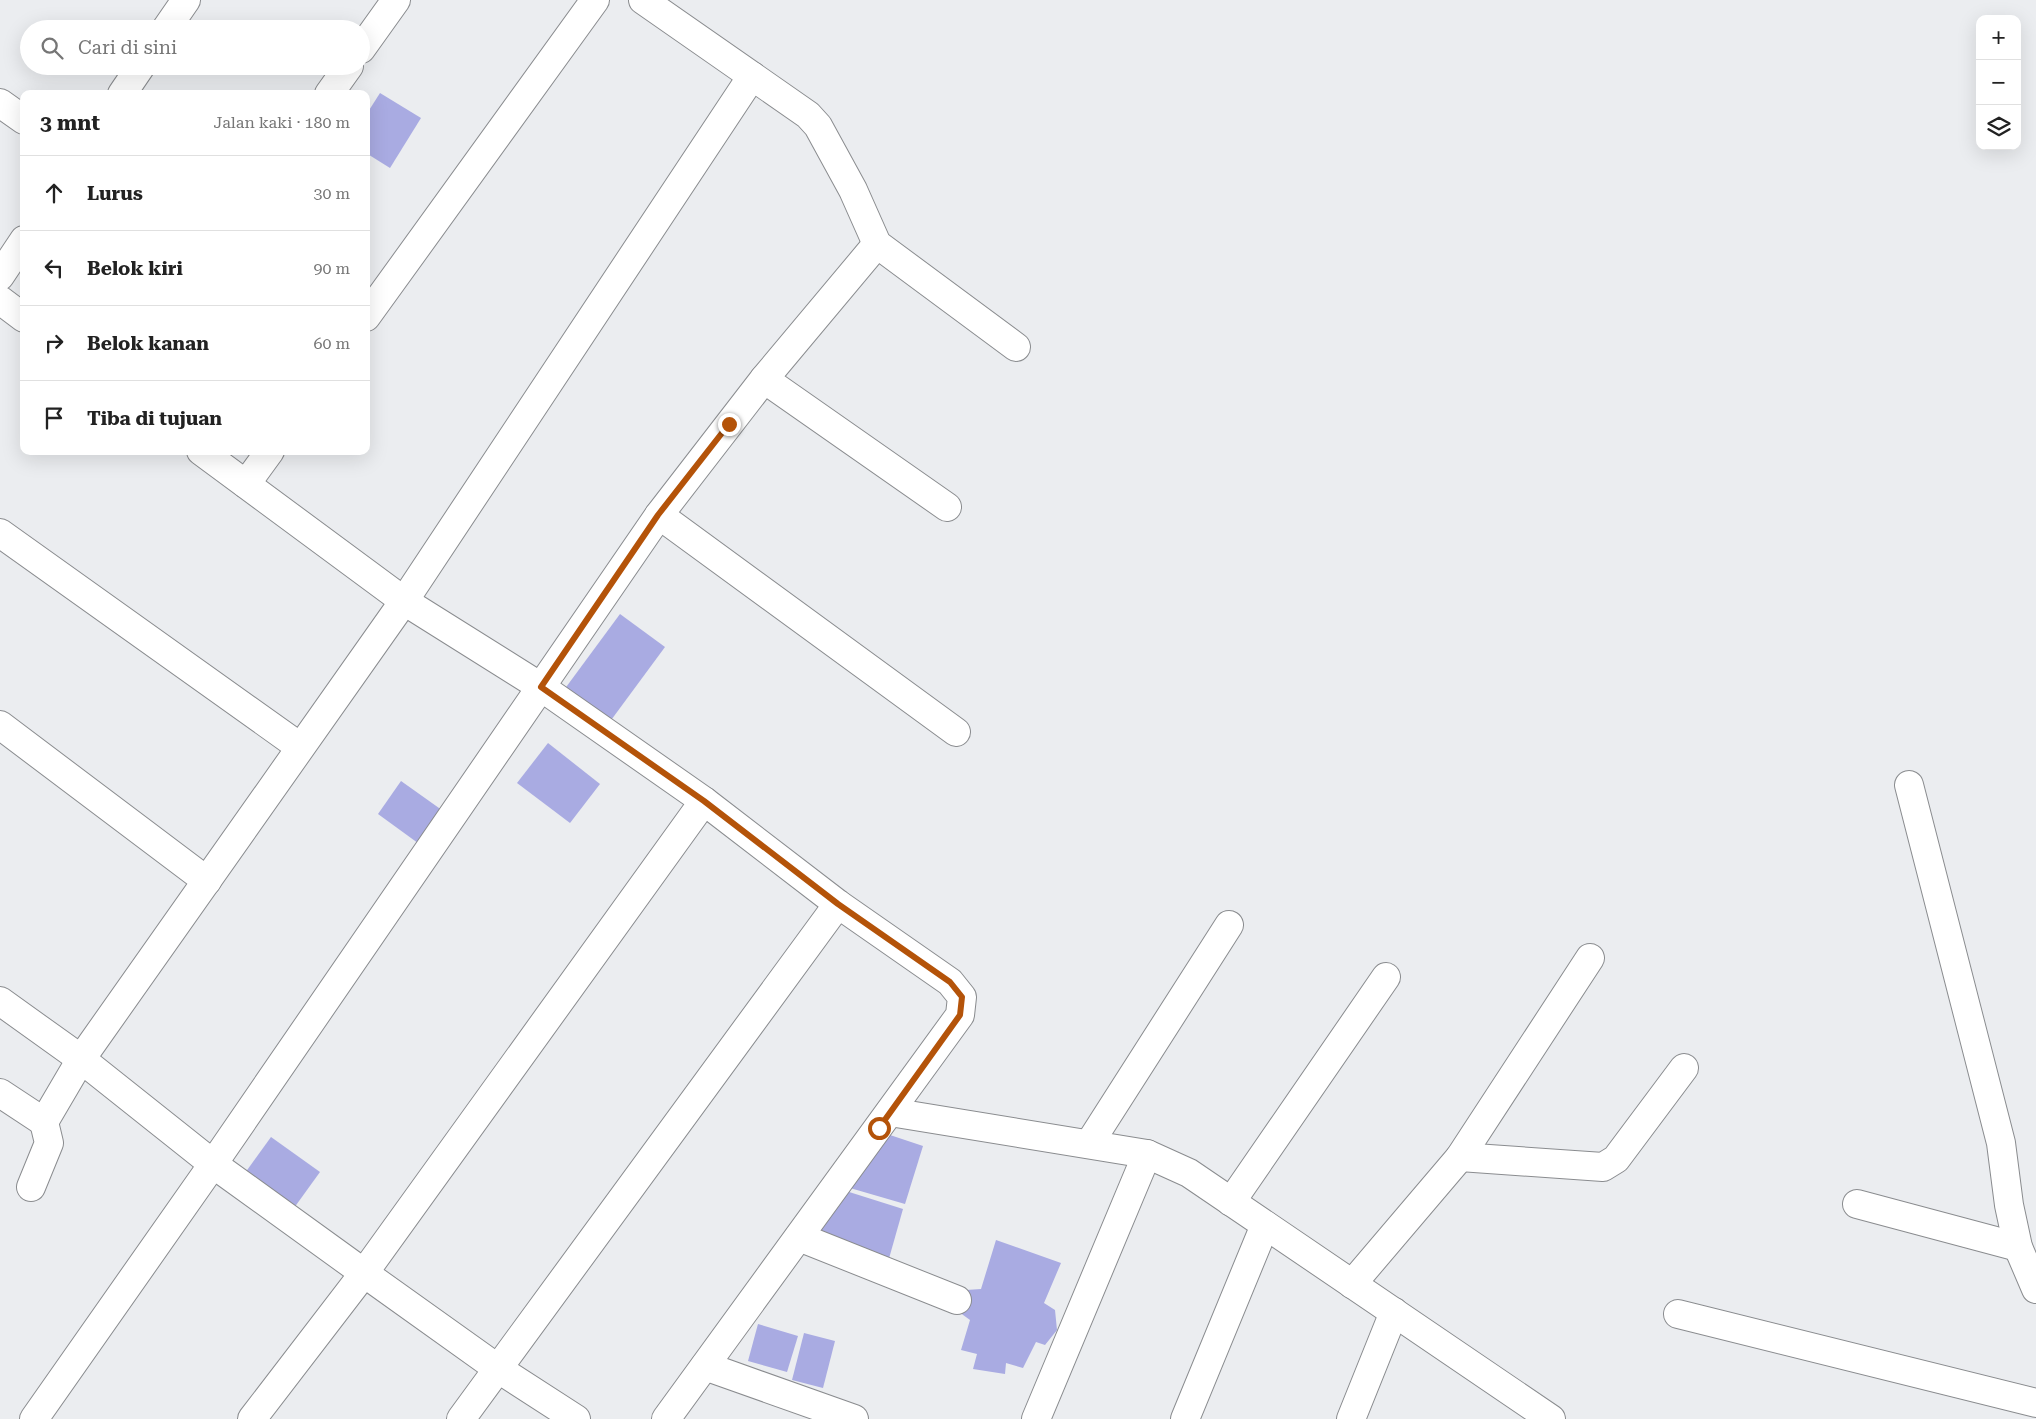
<!DOCTYPE html>
<html lang="id">
<meta charset="utf-8">
<style>
:root{--surface:#fff;--page:#f2f2f2;--text:#222;--muted:#767676;--line:#e0e0e0}
body{margin:0;font-family:"Roboto Serif",serif;background:var(--page);color:var(--text)}
.controls{position:absolute;right:15px;top:15px;display:grid;overflow:hidden;border-radius:10px;box-shadow:0 5px 20px #0002}
.controls button{width:45px;height:45px;display:grid;place-items:center;padding:0;border:0;border-bottom:1px solid var(--line);background:var(--surface);color:var(--text);font:25px sans-serif}
.stop{position:absolute;width:15px;height:15px;margin:-11px;border:4px solid #b45309;border-radius:50%;background:#fff}
.stop.end{background:#b45309;border-color:#fff;box-shadow:0 1px 5px #0008}
.list{margin:0;padding:0;list-style:none}
h2{display:flex;justify-content:space-between;align-items:center;height:65px;margin:0;padding:0 20px;font-size:21px}
h2 small{font-size:16px;font-weight:400;color:var(--muted)}
.list li{display:grid;grid-template-columns:32px 1fr auto;gap:15px;align-items:center;box-sizing:border-box;height:75px;padding:0 20px;border-top:1px solid var(--line)}
.list b{display:block;font-size:19px;white-space:nowrap}
.list em{font-size:16px;font-style:normal;color:var(--muted)}
.icon{flex:none;width:28px;height:28px;fill:none;stroke:currentColor;stroke-width:2;stroke-linecap:round;stroke-linejoin:round}
.map{position:relative;flex:none;width:2036px;height:1419px;overflow:hidden}
.search{position:absolute;background:var(--surface);box-shadow:0 5px 20px #0002;left:20px;top:20px;width:350px;height:55px;display:flex;align-items:center;gap:12px;box-sizing:border-box;padding:0 18px;border-radius:28px;color:var(--muted);font-size:19px}
.panel{position:absolute;background:var(--surface);box-shadow:0 5px 20px #0002;left:20px;top:90px;width:350px;height:365px;border-radius:10px}
.map>svg:first-child{display:block}
</style>
<div class="map">
<svg width="2036" height="1419" viewBox="0 0 2036 1419">
<rect width="100%" height="100%" fill="#ebedf0"/>
<!-- building -->
<g fill="#a9abe2">
<polygon points="380,93 421,118 390,168 366,153 366,115"/>
<polygon points="620,614 665,647 606,727 561,694"/>
<polygon points="548,743 600,784 570,823 517,783"/>
<polygon points="401,781 446,813 422,846 378,814"/>
<polygon points="881,1132 923,1146 905,1204 850,1188"/>
<polygon points="271,1137 320,1172 294,1208 245,1173"/>
<polygon points="846,1191 903,1209 888,1262 811,1240"/>
<polygon points="996,1240 1061,1263 1044,1303 1055,1310 1057,1330 1045,1345 1036,1342 1023,1368 1006,1363 1005,1374 973,1369 977,1354 961,1350 970,1320 959,1312 966,1290 981,1289"/>
<polygon points="758,1324 798,1336 787,1372 748,1361"/>
<polygon points="804,1333 835,1341 823,1388 792,1380"/>
</g>
<g fill="none" stroke-linecap="round" stroke-linejoin="round">
<!-- street casing -->
<g stroke="#8a8c8f" stroke-width="30">
<g id="street">
<polyline points="643,0 808,115 818,126 853,190 877,244 1016,347"/>
<polyline points="166,29 186,0"/>
<polyline points="361,49 396,0"/>
<polyline points="122,94 141,66"/>
<polyline points="329,94 349,66"/>
<polyline points="0,103 24,120"/>
<polyline points="0,276 24,240"/>
<polyline points="0,300 24,318"/>
<polyline points="366,317 595,0"/>
<polyline points="764,379 947,507"/>
<polyline points="201,451 404,601 541,687 704,801 838,904 950,982 962,997 960,1015 666,1419"/>
<polyline points="246,484 270,451"/>
<polyline points="659,515 956,732"/>
<polyline points="0,533 300,747"/>
<polyline points="0,725 207,881"/>
<polyline points="1909,785 2001,1143 2009,1205 2018,1247 2036,1289"/>
<polyline points="0,1001 81,1059 213,1164 364,1273 497,1368 576,1419"/>
<polyline points="0,1093 44,1122"/>
<polyline points="890,1112 1147,1154 1189,1173 1551,1419"/>
<polyline points="1089,1144 1229,925"/>
<polyline points="1460,1157 1603,1167 1616,1159 1684,1068"/>
<polyline points="31,1187 49,1143 44,1122 81,1059 404,601 752,76"/>
<polyline points="1231,1202 1386,977"/>
<polyline points="1857,1204 2018,1247"/>
<polyline points="799,1237 957,1300"/>
<polyline points="1352,1284 1460,1157 1590,958"/>
<polyline points="1678,1314 2036,1403"/>
<polyline points="705,1366 854,1419"/>
<polyline points="34,1419 213,1164 659,515 764,379 877,244"/>
<polyline points="252,1419 364,1273 704,801"/>
<polyline points="461,1419 838,904"/>
<polyline points="1036,1419 1147,1154"/>
<polyline points="1185,1419 1265,1225"/>
<polyline points="1351,1419 1394,1312"/>
</g>
</g>
<!-- street -->
<use href="#street" stroke="#fff" stroke-width="28"/>
</g>
<g fill="none" stroke-linecap="round" stroke-linejoin="round">
<!-- route -->
<polyline stroke="#b45309" stroke-width="6" points="729,424 658,515 541,687 704,801 838,904 950,982 962,997 960,1015 879,1128"/>
</g>
</svg>
<div class="controls">
<button>+</button>
<button>−</button>
<button><svg class="icon" aria-label="layers" viewBox="0 0 24 24"><path d="M12 4l9 5-9 5-9-5zM3 14l9 5 9-5"/></svg></button>
</div>
<div class="stop" style="left:879px;top:1128px"></div>
<div class="stop end" style="left:729px;top:424px"></div>
<div class="search"><svg class="icon" aria-label="search" viewBox="0 0 24 24"><circle cx="10" cy="10" r="6"/><path d="M15 15l6 6"/></svg>Cari di sini</div>
<section class="panel">
<h2>3 mnt<small>Jalan kaki · 180 m</small></h2>
<ul class="list">
<li><svg class="icon" aria-label="ahead" viewBox="0 0 24 24"><path d="M12 20V5M6 11l6-6 6 6"/></svg><div><b>Lurus</b></div><em>30 m</em></li>
<li><svg class="icon" aria-label="left" viewBox="0 0 24 24"><path d="M17 20v-9H6M10 6l-5 5 5 5"/></svg><div><b>Belok kiri</b></div><em>90 m</em></li>
<li><svg class="icon" aria-label="right" viewBox="0 0 24 24"><path d="M7 20v-9h11M14 6l5 5-5 5"/></svg><div><b>Belok kanan</b></div><em>60 m</em></li>
<li><svg class="icon" aria-label="arrive" viewBox="0 0 24 24"><path d="M6 21V4h12l-3 4 3 4H6"/></svg><div><b>Tiba di tujuan</b></div></li>
</ul>
</section>
</div>
